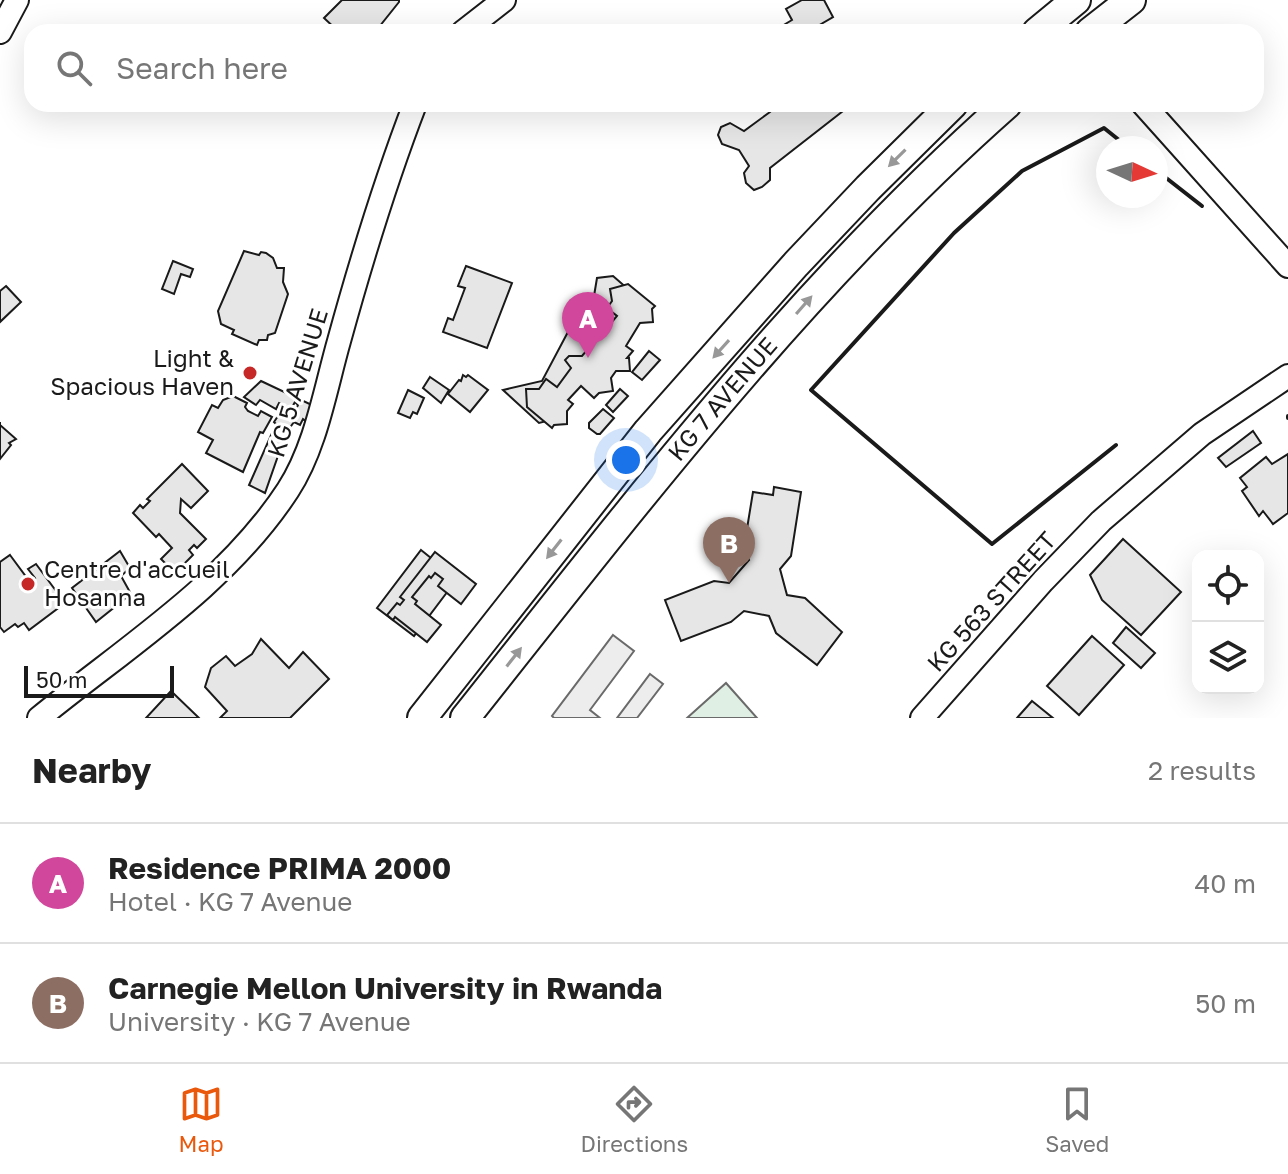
<!DOCTYPE html>
<meta charset="utf-8">
<style>
:root{--surface:#fff;--page:#f6f6f6;--text:#222;--muted:#767676;--line:#e0e0e0;--accent:#ea580c}
body{margin:0;font-family:"Golos Text",sans-serif;background:var(--page);color:var(--text)}
.controls{position:absolute;right:24px;bottom:24px;display:grid;overflow:hidden;border-radius:16px;box-shadow:0 8px 32px #0002}
.controls button{width:72px;height:72px;display:grid;place-items:center;padding:0;border:0;border-bottom:2px solid var(--line);background:var(--surface);color:var(--text);font:40px sans-serif}
.compass{position:absolute;left:1096px;top:136px;width:72px;height:72px;border-radius:50%;background:var(--surface);box-shadow:0 8px 32px #0002;rotate:94deg}
.scale{position:absolute;left:24px;bottom:20px;width:150px;box-sizing:border-box;padding-left:8px;border:4px solid #1a1a1a;border-top:0;font-size:22px;line-height:28px;white-space:nowrap;color:#1a1a1a;-webkit-text-stroke:6px #fff;paint-order:stroke}
.you{position:absolute;left:626px;top:460px;width:28px;height:28px;margin:-20px;border:6px solid #fff;border-radius:50%;background:#1a73e8;box-shadow:0 0 0 12px #1a73e833}
.badge{display:grid;place-items:center;width:52px;height:52px;border-radius:50%;background:var(--accent);color:#fff;font-size:26px;font-weight:700}
.pin{position:absolute;translate:-50% -66px;filter:drop-shadow(0 2px 4px #0008)}
.pin::after{content:'';position:absolute;top:42px;width:28px;height:24px;background:inherit;clip-path:polygon(0 0,100% 0,50% 100%)}
.list{margin:0;padding:0;list-style:none}
h2{display:flex;justify-content:space-between;align-items:center;height:104px;margin:0;padding:0 32px;font-size:34px}
h2 small{font-size:26px;font-weight:400;color:var(--muted)}
.list li{display:grid;grid-template-columns:52px 1fr auto;gap:24px;align-items:center;box-sizing:border-box;height:120px;padding:0 32px;border-top:2px solid var(--line)}
.list b{display:block;font-size:30px;white-space:nowrap}
.list p{margin:0;font-size:26px;white-space:nowrap;color:var(--muted)}
.list em{font-size:26px;font-style:normal;color:var(--muted)}
.icon{flex:none;width:44px;height:44px;fill:none;stroke:currentColor;stroke-width:2;stroke-linecap:round;stroke-linejoin:round}
.map{position:relative;flex:none;width:1288px;height:718px;overflow:hidden}
.search{position:absolute;background:var(--surface);box-shadow:0 8px 32px #0002;left:24px;right:24px;top:24px;height:88px;display:flex;align-items:center;gap:20px;box-sizing:border-box;padding:0 28px;border-radius:24px;color:var(--muted);font-size:30px}
.sheet{height:344px;background:var(--surface)}
nav{display:flex;justify-content:space-around;align-items:center;box-sizing:border-box;height:112px;border-top:2px solid var(--line);background:var(--surface);font-size:22px;color:var(--muted)}
nav a{display:grid;justify-items:center;gap:4px}
nav .on{color:var(--accent)}
.map>svg:first-child{display:block}
</style>
<div class="map">
<svg width="1288" height="718" viewBox="0 0 1288 718">
<rect width="100%" height="100%" fill="#fff"/>
<!-- green -->
<polygon fill="#e0efe3" stroke="#6a6a6a" stroke-width="2" points="726,683 757,718 687,718"/>
<!-- parking -->
<g fill="#ededed" stroke="#6a6a6a" stroke-width="2">
<polygon points="613,635 634,651 590,710 600,718 554,718 552,716"/>
<polygon points="650,674 663,684 637,718 617,718"/>
</g>
<!-- building -->
<g fill="#e6e6e6" stroke="#1a1a1a" stroke-width="2">
<polygon points="342,0 399,0 399,2 375,32 339,32 324,18"/>
<polygon points="802,0 824,0 833,17 816,27 819,32 772,32 792,20 786,9"/>
<polygon points="766,104 852,104 770,168 770,180 762,187 754,190 746,183 744,173 749,166 739,150 722,144 718,135 721,127 730,123 744,131 770,112"/>
<polygon points="244,251 259,255 261,252 266,253 273,258 277,268 284,268 283,282 288,294 275,333 268,335 267,340 259,340 257,345 232,334 234,330 221,324 218,311"/>
<polygon points="173,261 193,269 190,277 181,274 174,294 162,289"/>
<polygon points="466,266 512,283 487,348 443,332 448,318 453,320 465,288 458,286"/>
<polygon points="613,276 636,296 642,318 619,320 607,334 623,347 621,370 606,369 556,395 555,419 539,423 503,390 542,381 569,330 586,329 598,314 593,302 597,278"/>
<polygon points="628,284 655,306 652,309 653,322 640,323 626,346 633,351 627,358 629,358 630,371 616,371 611,378 613,391 599,393 594,398 581,386 568,400 573,404 567,411 567,424 554,425 552,428 527,407 526,389 539,389 546,379 557,387 571,368 565,360 569,356 582,356 588,349 587,338 601,335 617,316 607,308 612,301 610,289"/>
<polygon points="6,286 21,302 0,322 0,291"/>
<polygon points="649,351 660,360 642,380 632,372"/>
<polygon points="463,375 466,377 468,375 488,390 470,412 448,394 459,380 461,381"/>
<polygon points="430,377 449,390 441,403 423,388"/>
<polygon points="261,381 314,406 308,423 303,419 300,425 294,422 286,433 265,493 249,485 276,424 274,422 280,413 292,418 298,405 295,402 291,409 279,403 276,409 260,400 256,405 244,397"/>
<polygon points="620,389 628,396 613,412 606,405"/>
<polygon points="408,390 424,398 417,414 413,412 410,418 398,413"/>
<polygon points="233,396 247,403 245,407 248,411 258,416 261,411 272,417 263,433 260,432 243,472 206,453 213,440 198,432 212,405 218,408 223,400"/>
<polygon points="603,409 614,418 600,434 597,434 589,428 589,423"/>
<polygon points="0,422 0,425 16,439 9,443 11,445 0,459"/>
<polygon points="1253,431 1261,443 1226,467 1218,458"/>
<polygon points="1288,454 1288,513 1273,524 1263,511 1259,516 1242,491 1247,487 1240,478 1266,457 1272,464"/>
<polygon points="182,464 208,491 191,508 181,499 180,513 206,539 197,548 194,545 189,550 193,555 175,573 161,559 172,548 159,534 156,537 133,513 140,505 143,508 150,501 147,499"/>
<polygon points="774,487 801,492 791,556 780,569 787,595 805,598 842,632 817,665 776,633 769,616 744,611 731,622 681,641 665,600 714,581 729,583 749,560 744,547 753,492 773,495"/>
<polygon points="1123,539 1181,592 1141,635 1102,600 1090,575"/>
<polygon points="421,550 457,579 414,636 377,608"/>
<polygon points="120,551 130,568 121,576 131,594 96,622 72,588"/>
<polygon points="435,552 476,584 461,604 438,586 443,579 435,573 431,578 429,576 412,597 417,601 415,604 441,625 427,642 395,617 393,620 387,615 397,603 400,605 404,600 400,597"/>
<polygon points="10,555 30,582 35,578 28,569 36,564 65,603 29,630 24,623 18,627 15,624 4,632 0,627 0,562"/>
<polygon points="1126,627 1155,653 1141,668 1113,643"/>
<polygon points="1092,636 1124,665 1079,715 1047,686"/>
<polygon points="261,639 289,668 303,652 329,679 290,718 220,718 227,711 205,687 211,668 226,656 235,666 252,654"/>
<polygon points="171,691 199,718 146,718"/>
<polygon points="1032,701 1053,718 1017,718"/>
</g>
<g fill="none" stroke-linecap="round" stroke-linejoin="round">
<!-- minor casing -->
<g stroke="#1a1a1a" stroke-width="26">
<g id="minor">
<polyline points="0,32 17,0"/>
<polyline points="463,32 504,0"/>
<polyline points="1143,104 1288,266"/>
<path d="M39 718C126 647 226 585 288 490 316 447 325 390 339 341 361 261 385 182 415 104"/>
<polyline points="922,718 1043,581 1101,521 1202,434 1288,376"/>
</g>
</g>
<!-- major casing -->
<g stroke="#1a1a1a" stroke-width="32">
<g id="major">
<polyline points="1037,32 1076,0"/>
<polyline points="1090,32 1131,0"/>
<polyline points="422,718 648,431 796,264 868,188 953,104"/>
<path id="s1" d="M465 718C635 504 802 285 1007 104"/>
</g>
</g>
<!-- minor -->
<use href="#minor" stroke="#fff" stroke-width="22"/>
<!-- major -->
<use href="#major" stroke="#fff" stroke-width="28"/>
<!-- wall -->
<g stroke="#1a1a1a" stroke-width="4">
<polyline points="1156,170 1202,206"/>
<polyline points="1288,416 1288,418"/>
<polyline points="1116,445 992,544 811,390 954,233 1022,171 1104,128 1129,148"/>
</g>
</g>
<!-- one-way arrows -->
<defs><path id="oneway-solid" d="M-6-.8H1V-3.2L6.5 0L1 3.2V.8H-6Z" transform="scale(2)"/></defs>
<g fill="#989898">
<use href="#oneway-solid" transform="translate(897 158) rotate(135)"/>
<use href="#oneway-solid" transform="translate(804 305) rotate(-49)"/>
<use href="#oneway-solid" transform="translate(721 349) rotate(132)"/>
<use href="#oneway-solid" transform="translate(554 549) rotate(128)"/>
<use href="#oneway-solid" transform="translate(514 657) rotate(-52)"/>
</g>
<!-- markers -->
<g fill="#c62828" stroke="#fff" stroke-width="3">
<circle cx="250" cy="373" r="8"/>
<circle cx="28" cy="584" r="8"/>
</g>
<g text-anchor="middle" stroke-width="6" stroke-linejoin="round" paint-order="stroke">
<!-- poi labels -->
<g font-size="24" fill="#1a1a1a" stroke="#fff" text-anchor="end">
<text x="234" y="367">Light &amp;<tspan x="234" dy="28">Spacious Haven</tspan></text>
<text x="44" y="578" text-anchor="start">Centre d'accueil<tspan x="44" dy="28">Hosanna</tspan></text>
</g>
<!-- street labels -->
<g font-size="24" fill="#1a1a1a" stroke="#fff">
<text transform="translate(298 383) rotate(-73)" y="8">KG 5 AVENUE</text>
<text dy="8" stroke="none"><textPath href="#s1" startOffset="410">KG 7 AVENUE</textPath></text>
<text transform="translate(992 602) rotate(-48)" y="8">KG 563 STREET</text>
</g>
</g>
</svg>
<div class="controls">
<button><svg class="icon" aria-label="locate" viewBox="0 0 24 24"><circle cx="12" cy="12" r="6"/><path d="M12 2v4M12 18v4M2 12h4M18 12h4"/></svg></button>
<button><svg class="icon" aria-label="layers" viewBox="0 0 24 24"><path d="M12 4l9 5-9 5-9-5zM3 14l9 5 9-5"/></svg></button>
</div>
<svg class="compass" viewBox="-18 -18 36 36"><path d="M0-13l5 13h-10z" fill="#e53935"/><path d="M0 13l5-13h-10z" fill="#767676"/></svg>
<div class="scale">50 m</div>
<div class="you"></div>
<div class="pin badge" style="left:588px;top:358px;background:#d1479c">A</div>
<div class="pin badge" style="left:729px;top:583px;background:#8d6e63">B</div>
<div class="search"><svg class="icon" aria-label="search" viewBox="0 0 24 24"><circle cx="10" cy="10" r="6"/><path d="M15 15l6 6"/></svg>Search here</div>
</div>
<section class="sheet">
<h2>Nearby<small>2 results</small></h2>
<ul class="list">
<li><span class="badge" style="background:#d1479c">A</span><div><b>Residence PRIMA 2000</b><p>Hotel · KG 7 Avenue</p></div><em>40 m</em></li>
<li><span class="badge" style="background:#8d6e63">B</span><div><b>Carnegie Mellon University in Rwanda</b><p>University · KG 7 Avenue</p></div><em>50 m</em></li>
</ul>
</section>
<nav>
<a class="on"><svg class="icon" aria-label="map" viewBox="0 0 24 24"><path d="M3 6l6-2 6 2 6-2v14l-6 2-6-2-6 2zM9 4v14M15 6v14"/></svg>Map</a>
<a><svg class="icon" aria-label="directions" viewBox="0 0 24 24"><path d="M12 3l9 9-9 9-9-9zM9 14v-3h6M13 9l2 2-2 2"/></svg>Directions</a>
<a><svg class="icon" aria-label="saved" viewBox="0 0 24 24"><path d="M7 4h10v16l-5-4-5 4z"/></svg>Saved</a>
</nav>
